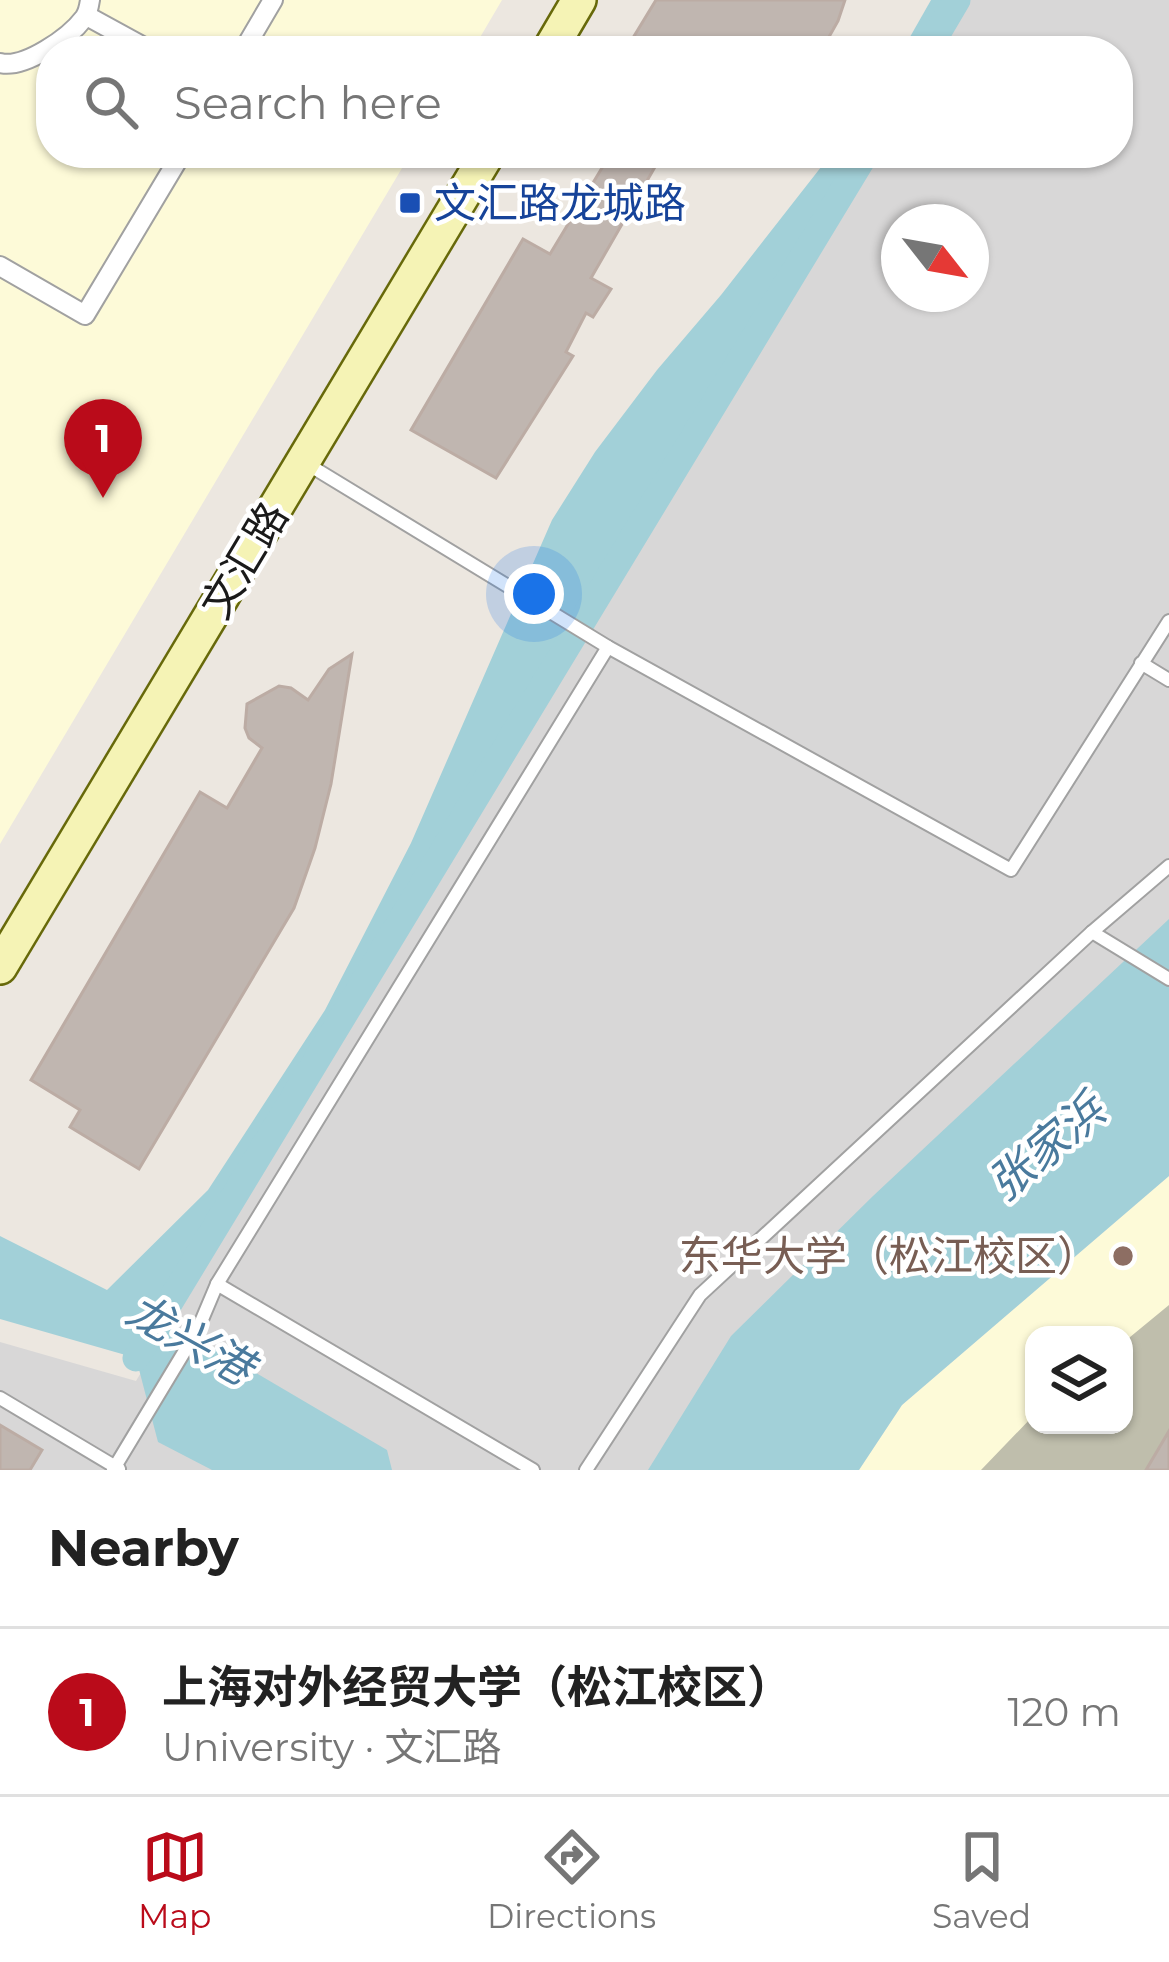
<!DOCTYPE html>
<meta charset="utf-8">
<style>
:root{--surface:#fff;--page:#f2f2f2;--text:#222;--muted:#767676;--line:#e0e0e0;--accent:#ba0b1a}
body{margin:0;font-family:Montserrat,"Noto Sans SC",sans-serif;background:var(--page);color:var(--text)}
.controls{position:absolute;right:36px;bottom:36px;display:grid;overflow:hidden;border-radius:24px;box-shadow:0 3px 9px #0004}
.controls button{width:108px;height:108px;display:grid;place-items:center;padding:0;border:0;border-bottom:3px solid var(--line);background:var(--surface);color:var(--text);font:60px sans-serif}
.compass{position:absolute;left:881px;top:204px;width:108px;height:108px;border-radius:50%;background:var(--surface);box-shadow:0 3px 9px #0004;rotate:121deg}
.you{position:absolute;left:534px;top:594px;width:42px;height:42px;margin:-30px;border:9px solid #fff;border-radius:50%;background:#1a73e8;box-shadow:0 0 0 18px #1a73e833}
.badge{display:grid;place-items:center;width:78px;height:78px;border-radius:50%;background:var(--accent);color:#fff;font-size:39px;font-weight:700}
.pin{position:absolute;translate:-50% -99px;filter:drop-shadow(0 3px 6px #0008)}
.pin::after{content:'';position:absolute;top:63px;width:42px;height:36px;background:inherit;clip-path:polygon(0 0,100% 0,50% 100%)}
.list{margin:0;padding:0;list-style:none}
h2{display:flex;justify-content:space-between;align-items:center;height:156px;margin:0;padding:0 48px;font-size:51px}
h2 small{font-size:39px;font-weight:400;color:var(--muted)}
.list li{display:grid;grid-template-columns:78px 1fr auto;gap:36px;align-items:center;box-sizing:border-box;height:168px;padding:0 48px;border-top:3px solid var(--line)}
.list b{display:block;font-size:45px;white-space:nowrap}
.list p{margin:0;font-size:39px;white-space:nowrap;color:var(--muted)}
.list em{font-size:39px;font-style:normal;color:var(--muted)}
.icon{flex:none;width:66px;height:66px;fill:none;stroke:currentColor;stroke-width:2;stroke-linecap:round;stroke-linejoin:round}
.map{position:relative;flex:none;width:1169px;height:1470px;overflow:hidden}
.search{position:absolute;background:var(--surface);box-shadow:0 3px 9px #0004;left:36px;right:36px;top:36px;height:132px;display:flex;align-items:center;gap:30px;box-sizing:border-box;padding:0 42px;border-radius:48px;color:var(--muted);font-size:45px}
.sheet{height:324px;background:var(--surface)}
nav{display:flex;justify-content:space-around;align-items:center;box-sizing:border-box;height:168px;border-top:3px solid var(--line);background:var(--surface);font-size:33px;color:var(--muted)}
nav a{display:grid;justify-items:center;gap:6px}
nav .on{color:var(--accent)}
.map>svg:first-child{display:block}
</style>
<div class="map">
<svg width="1169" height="1470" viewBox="0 0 1169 1470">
<rect width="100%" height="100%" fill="#ece7e0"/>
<!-- residential -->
<path fill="#d8d7d7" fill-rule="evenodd" d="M959 0H1169V942L653 1470H0V1342L136 1381 868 153H1118V51H928ZM899 222H971V294H899Z"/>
<!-- education -->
<g fill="#fdfad8" fill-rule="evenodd">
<polygon points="0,0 502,0 472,51 51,51 51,153 411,153 0,844"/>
<path d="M1169 1176V1470H859L902 1405ZM1034 1335H1124V1425H1034Z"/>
</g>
<!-- construction -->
<polygon fill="#bfbeac" points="1169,1305 1169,1470 981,1470 1034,1415 1034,1425 1124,1425 1124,1342"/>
<!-- water -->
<g fill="#a2d0d8">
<polygon points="931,0 945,0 915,51 902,51"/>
<polygon points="832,153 854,153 161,1317 387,1450 392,1470 212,1470 158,1442 136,1358 0,1319 0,1236 107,1290 208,1190 325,1010 411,843 552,520 595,452 657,370 721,295"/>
<polygon points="1169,919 1169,1176 902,1405 859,1470 648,1470 731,1336 873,1196"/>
</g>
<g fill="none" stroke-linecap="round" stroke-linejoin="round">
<!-- canal -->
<g stroke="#a2d0d8" stroke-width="27">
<polyline points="927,51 957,0"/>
<polyline points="136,1358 866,153"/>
</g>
</g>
<!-- building -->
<g fill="#c0b6b0" stroke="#bcaca4" stroke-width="3">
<polygon points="656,0 845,0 838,21 821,51 625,51"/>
<polygon points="611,153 663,153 591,278 611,289 593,317 586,313 566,352 573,356 496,478 411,430 523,239 550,254"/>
<polygon points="734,153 761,153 753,165"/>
<polygon points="352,654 331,784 315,848 294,908 139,1169 70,1127 80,1110 31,1080 200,792 227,808 262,748 249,738 245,728 247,704 279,686 291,688 308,700 329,669"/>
<polygon points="0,1425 42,1450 30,1470 0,1470"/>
<polygon points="1169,1431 1169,1470 1146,1470"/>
</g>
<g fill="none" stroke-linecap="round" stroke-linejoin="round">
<!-- service casing -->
<g stroke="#a1a1a1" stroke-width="16">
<g id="service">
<polyline points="304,462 608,647 1011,870 1169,621"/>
<polyline points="1141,663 1169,680"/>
<polyline points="1092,932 1169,979"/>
<polyline points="217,1284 533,1470"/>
<polyline points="0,1398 119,1469"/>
<polyline points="113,1470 198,1329 217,1284 608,647"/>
<polyline points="586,1470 700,1295 1092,932 1169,866"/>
</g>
</g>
<!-- pedestrian casing -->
<g stroke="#a1a1a1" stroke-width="22">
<g id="pedestrian">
<polyline points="87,16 151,51"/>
<polyline points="243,51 273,0"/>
<path d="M0 63C24 69 69 38 84 18 88 13 89 7 90 0"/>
<polyline points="0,266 85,315 182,153"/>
</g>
</g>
<!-- secondary casing -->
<g stroke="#67690a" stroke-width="38">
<g id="secondary">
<polyline points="549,51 579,0"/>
<polyline points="0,967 488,153"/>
</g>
</g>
<!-- service -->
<use href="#service" stroke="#fff" stroke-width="12"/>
<!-- pedestrian -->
<use href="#pedestrian" stroke="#fff" stroke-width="18"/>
<!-- secondary -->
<use href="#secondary" stroke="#f5f3b5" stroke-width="33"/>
</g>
<!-- markers -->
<rect fill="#1a4fb4" stroke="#fff" stroke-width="4.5" x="398" y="191" width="24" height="24" rx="6"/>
<circle fill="#8d6e63" stroke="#fff" stroke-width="4.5" cx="1123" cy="1256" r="12"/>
<g text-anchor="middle" stroke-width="9" stroke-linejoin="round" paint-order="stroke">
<!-- transit labels -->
<g font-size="42" fill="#164399" stroke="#fff" text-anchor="start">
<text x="434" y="218">文汇路龙城路</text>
</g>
<!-- street labels -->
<g font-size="42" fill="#1a1a1a" stroke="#fff">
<text transform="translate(244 560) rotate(-59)" y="15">文汇路</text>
</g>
<!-- education labels -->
<g font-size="42" fill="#785e54" stroke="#fff" text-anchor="end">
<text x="1099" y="1271">东华大学（松江校区）</text>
</g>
<!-- water labels -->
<g font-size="45" font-style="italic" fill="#4a7a9d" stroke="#fff">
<text transform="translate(1046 1147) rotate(-40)" y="16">张家浜</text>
<text transform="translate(190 1339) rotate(29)" y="16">龙兴港</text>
</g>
</g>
</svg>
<div class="controls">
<button><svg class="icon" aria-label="layers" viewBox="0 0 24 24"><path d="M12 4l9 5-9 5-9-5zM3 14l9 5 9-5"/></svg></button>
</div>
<svg class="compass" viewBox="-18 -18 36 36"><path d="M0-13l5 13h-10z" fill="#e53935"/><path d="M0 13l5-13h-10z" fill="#767676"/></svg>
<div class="you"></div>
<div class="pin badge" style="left:103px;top:498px">1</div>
<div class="search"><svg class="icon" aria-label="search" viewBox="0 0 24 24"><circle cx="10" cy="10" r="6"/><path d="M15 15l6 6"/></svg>Search here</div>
</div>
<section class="sheet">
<h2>Nearby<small></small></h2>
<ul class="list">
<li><span class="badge">1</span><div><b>上海对外经贸大学（松江校区）</b><p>University · 文汇路</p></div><em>120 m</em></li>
</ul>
</section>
<nav>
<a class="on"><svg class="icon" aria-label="map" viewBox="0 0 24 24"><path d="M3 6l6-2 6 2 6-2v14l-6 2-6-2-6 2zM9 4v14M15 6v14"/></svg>Map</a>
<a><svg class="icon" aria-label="directions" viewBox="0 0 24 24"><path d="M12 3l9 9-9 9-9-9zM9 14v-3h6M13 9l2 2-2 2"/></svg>Directions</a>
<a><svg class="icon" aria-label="saved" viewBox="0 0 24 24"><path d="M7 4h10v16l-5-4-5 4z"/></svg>Saved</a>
</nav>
